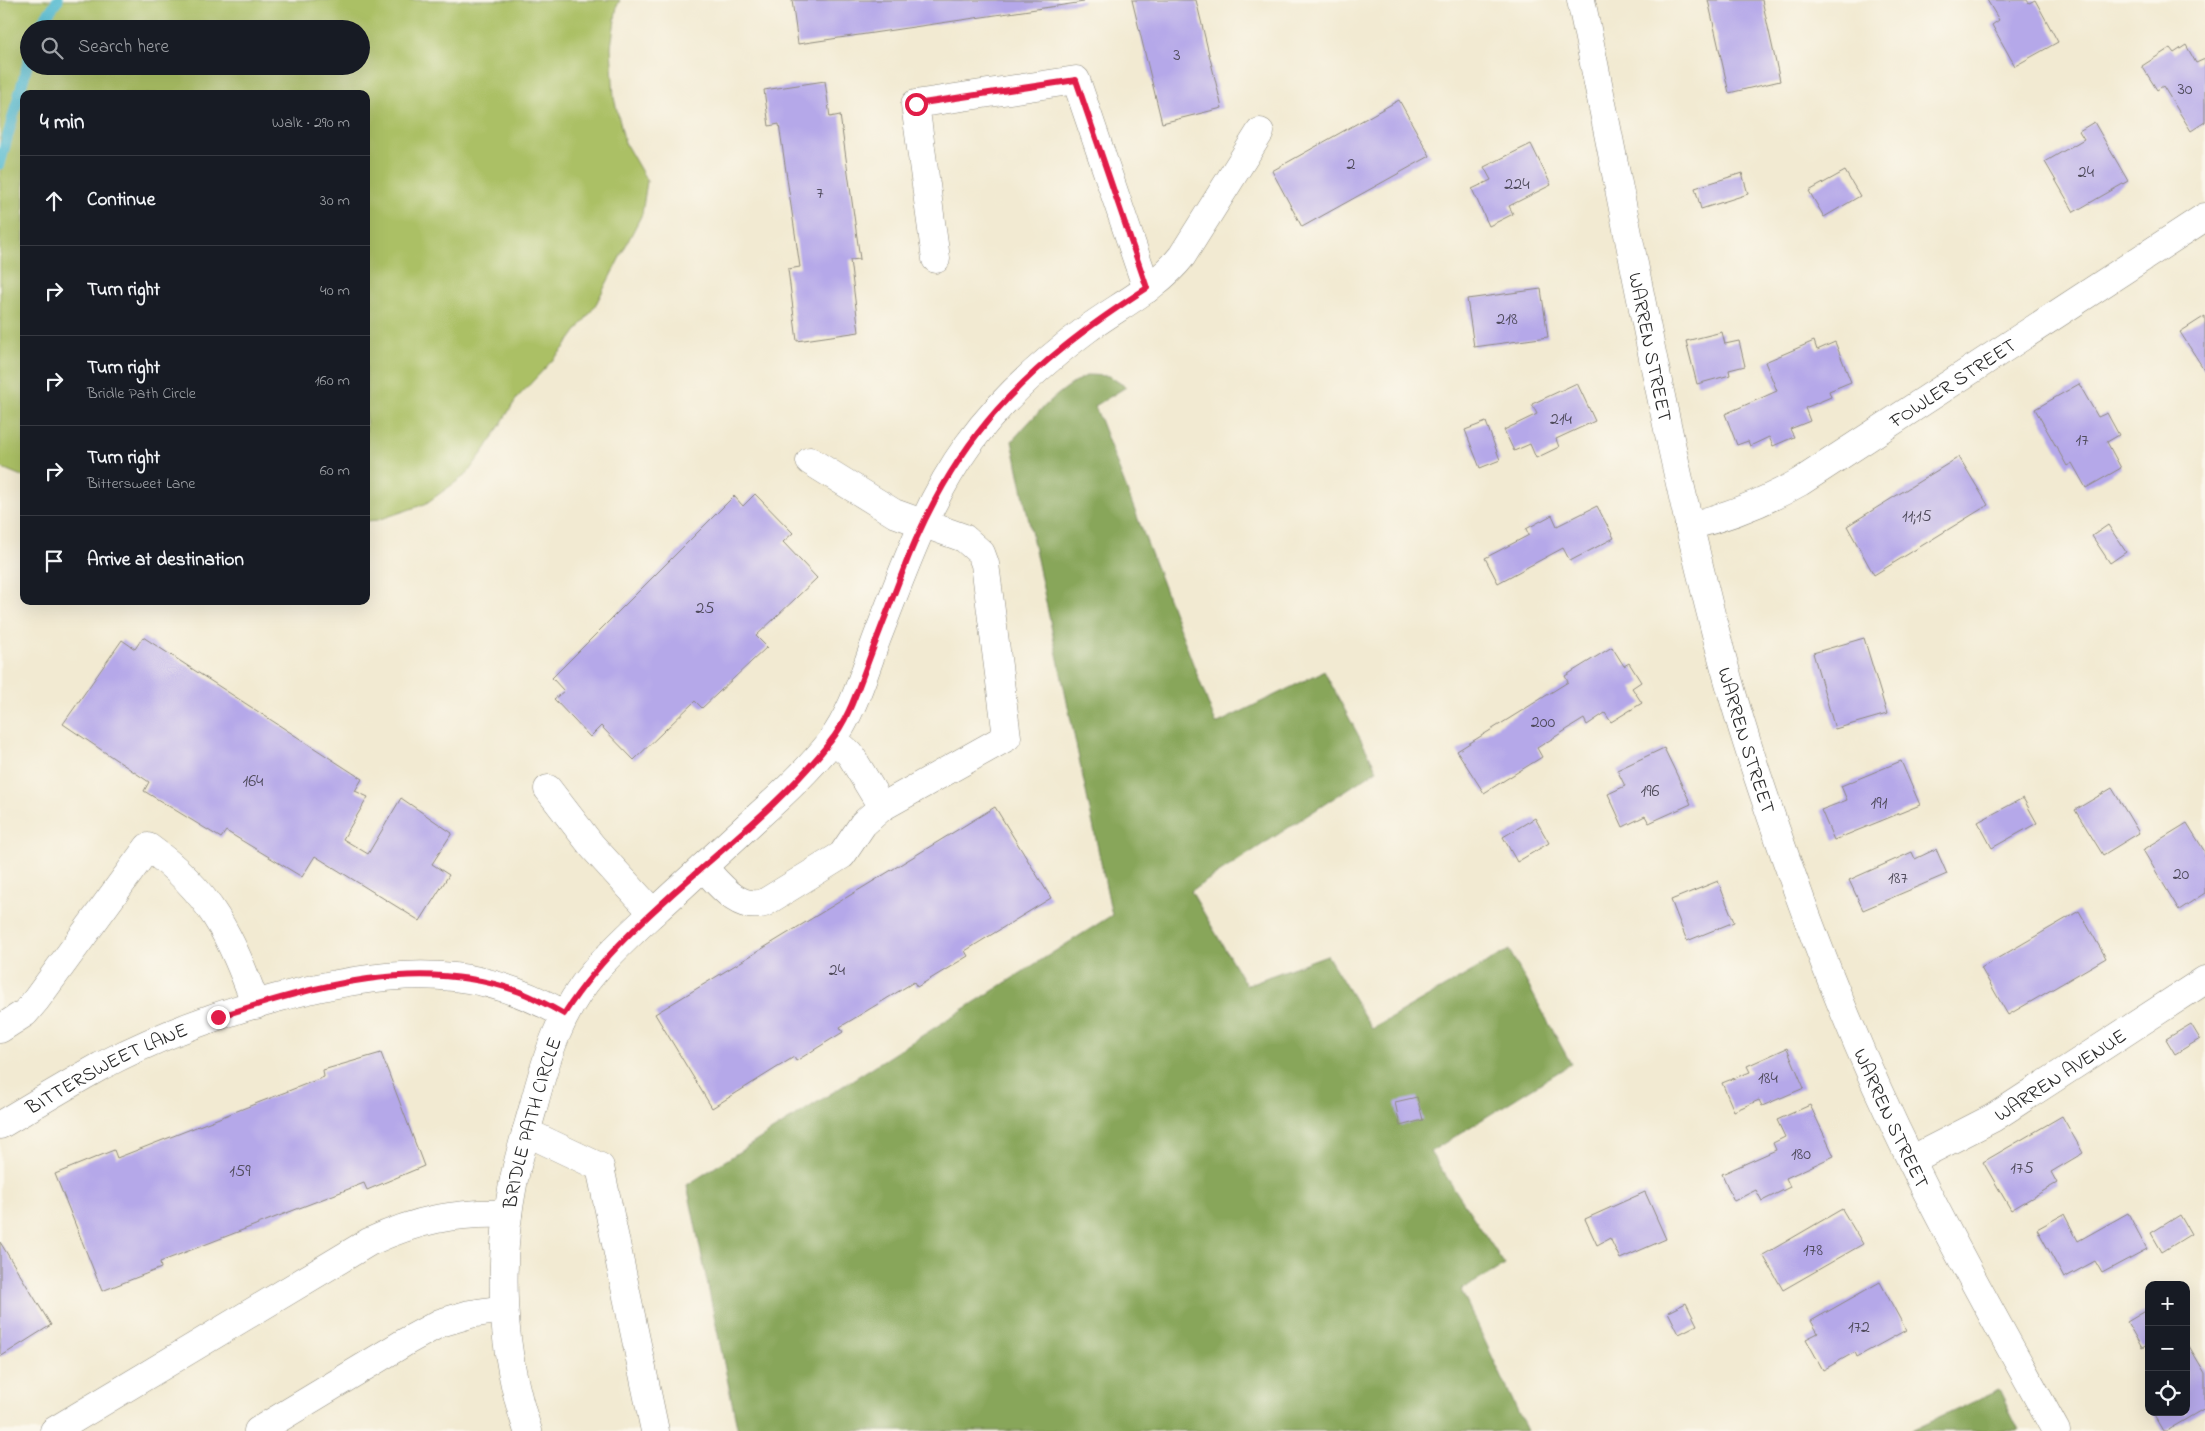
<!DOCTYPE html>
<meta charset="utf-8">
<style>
:root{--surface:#171b24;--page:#242831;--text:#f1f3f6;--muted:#9ea1a6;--line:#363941}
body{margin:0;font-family:"Indie Flower",sans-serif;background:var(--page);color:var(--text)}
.controls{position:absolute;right:15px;bottom:15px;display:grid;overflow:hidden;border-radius:10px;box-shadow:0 5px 20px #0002}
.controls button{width:45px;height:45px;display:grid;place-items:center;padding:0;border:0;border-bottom:1px solid var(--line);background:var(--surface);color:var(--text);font:25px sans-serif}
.stop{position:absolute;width:15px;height:15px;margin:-11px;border:4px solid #e11d48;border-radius:50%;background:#fff}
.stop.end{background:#e11d48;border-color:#fff;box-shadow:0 1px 5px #0008}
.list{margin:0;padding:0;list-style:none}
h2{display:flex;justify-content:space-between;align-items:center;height:65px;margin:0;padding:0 20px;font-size:21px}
h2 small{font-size:16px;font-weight:400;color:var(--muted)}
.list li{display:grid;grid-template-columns:32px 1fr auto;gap:15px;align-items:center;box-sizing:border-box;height:90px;padding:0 20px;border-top:1px solid var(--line)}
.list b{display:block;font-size:19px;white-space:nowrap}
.list p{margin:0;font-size:16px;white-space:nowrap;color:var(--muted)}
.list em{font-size:16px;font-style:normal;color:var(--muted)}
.icon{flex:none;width:28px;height:28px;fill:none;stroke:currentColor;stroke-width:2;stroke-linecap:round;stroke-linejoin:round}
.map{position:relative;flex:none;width:2205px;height:1431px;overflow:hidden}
.search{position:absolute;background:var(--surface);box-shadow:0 5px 20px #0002;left:20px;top:20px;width:350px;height:55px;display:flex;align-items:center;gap:12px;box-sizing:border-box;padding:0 18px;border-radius:28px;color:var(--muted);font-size:19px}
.panel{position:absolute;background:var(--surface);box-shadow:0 5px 20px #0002;left:20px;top:90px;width:350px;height:515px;border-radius:10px}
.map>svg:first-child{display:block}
</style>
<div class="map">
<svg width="2205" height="1431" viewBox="0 0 2205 1431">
<rect width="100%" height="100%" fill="#fbf7ec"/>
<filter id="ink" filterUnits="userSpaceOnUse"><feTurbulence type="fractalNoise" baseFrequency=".02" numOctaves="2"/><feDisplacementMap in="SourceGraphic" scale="10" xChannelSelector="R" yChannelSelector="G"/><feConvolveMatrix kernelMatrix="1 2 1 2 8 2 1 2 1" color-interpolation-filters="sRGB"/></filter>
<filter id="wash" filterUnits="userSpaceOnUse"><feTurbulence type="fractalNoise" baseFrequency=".0096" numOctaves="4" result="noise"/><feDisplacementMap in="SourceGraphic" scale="20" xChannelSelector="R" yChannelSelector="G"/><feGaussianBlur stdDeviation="1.12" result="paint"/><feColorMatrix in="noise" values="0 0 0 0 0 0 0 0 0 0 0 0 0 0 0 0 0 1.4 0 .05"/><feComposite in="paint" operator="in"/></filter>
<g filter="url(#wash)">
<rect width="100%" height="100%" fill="#f2ead2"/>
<!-- green -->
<path fill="#abc065" stroke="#6b7648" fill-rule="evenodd" d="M0 0H620L617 6 611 47 614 98 625 143 647 181 642 214 595 306 564 348 517 398 486 448 466 475 425 504 378 520 366 521V94H24V477L0 467ZM29 29H361V66H29Z"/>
<!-- forest -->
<g fill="#88a65a" stroke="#5a6842">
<path d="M1088 375 1109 376 1126 387 1095 406 1216 724 1324 671 1377 770 1191 891 1246 985 1327 955 1372 1029 1509 950 1571 1064 1430 1152 1505 1265 1461 1290 1527 1431H738L687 1185 1112 915 1012 441C1035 415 1057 390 1088 375Z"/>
<polygon points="1999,1390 2019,1431 1911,1431"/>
</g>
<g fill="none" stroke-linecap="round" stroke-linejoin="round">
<!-- stream -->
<g stroke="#52bad0" stroke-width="11">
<polyline points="37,29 58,0"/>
<polyline points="0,164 29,59"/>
</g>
</g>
<g id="blocks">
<!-- building -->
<g fill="#b5a8e9">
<polygon points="792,0 1083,0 1084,2 798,44"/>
<polygon points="1132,0 1196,0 1222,108 1162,123"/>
<polygon points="1708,0 1762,0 1780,81 1729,93"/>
<polygon points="1987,0 2027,0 2029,3 2035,0 2058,42 2015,66 1992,25 1999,20"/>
<polygon points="2186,45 2196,63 2205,59 2205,122 2191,131 2163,86 2157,90 2142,66 2170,48 2174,53"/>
<polygon points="825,81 830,117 840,115 860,259 850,260 859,332 797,341 788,269 800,267 779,124 769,126 764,90"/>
<polygon points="1399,100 1430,156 1302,227 1272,171"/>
<polygon points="2094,122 2128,181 2074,212 2045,162 2084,139 2079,131"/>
<polygon points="1531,144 1551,185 1509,206 1513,214 1489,226 1472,189 1491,180 1484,167"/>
<polygon points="1845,171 1860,196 1824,217 1809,191"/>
<polygon points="1742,173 1748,194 1701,209 1695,188"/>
<polygon points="1541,289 1548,337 1474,347 1467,299"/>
<polygon points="2205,316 2205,371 2180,332"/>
<polygon points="1722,332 1725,344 1739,341 1745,366 1729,370 1730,375 1697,384 1686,341"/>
<polygon points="1814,341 1817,350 1835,342 1851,382 1829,391 1831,397 1805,408 1810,421 1790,429 1794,437 1773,446 1769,437 1750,446 1748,441 1737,445 1725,414 1777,391 1765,362"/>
<polygon points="1577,383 1595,421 1556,439 1559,447 1536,458 1530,444 1514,451 1504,430 1537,414 1532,404"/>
<polygon points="2079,384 2098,417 2107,413 2119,435 2107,442 2121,468 2086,488 2072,463 2067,466 2035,409"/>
<polygon points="1486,422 1500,460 1480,468 1465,430"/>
<polygon points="1959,457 1988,505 1874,575 1847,526"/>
<polygon points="755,494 793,533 783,542 817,578 756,636 767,647 702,708 695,701 634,760 601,726 590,737 554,699 564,691 552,678 734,496 743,506"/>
<polygon points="1597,506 1614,538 1570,561 1563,548 1498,583 1485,558 1529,535 1526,529 1552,515 1557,526"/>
<polygon points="2108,525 2126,552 2110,563 2092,536"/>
<polygon points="143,637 362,779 355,791 368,797 343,839 368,854 401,798 452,833 432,864 449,875 420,921 315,856 302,877 226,831 221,838 144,791 149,782 63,724 122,640 135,649"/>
<polygon points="1864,638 1887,714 1835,729 1813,653"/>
<polygon points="1612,647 1624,666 1629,663 1641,682 1632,688 1642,703 1611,722 1605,713 1587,725 1584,719 1537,748 1542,757 1484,793 1457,751 1568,682 1565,676"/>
<polygon points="1664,748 1691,804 1649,823 1645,816 1623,827 1608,794 1625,786 1617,770"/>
<polygon points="1901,761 1920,805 1834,840 1821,810 1847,800 1841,786"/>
<polygon points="2112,788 2139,833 2103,855 2075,810"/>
<polygon points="2023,798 2037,823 1992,848 1978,822"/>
<polygon points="995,807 1051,898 965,951 968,956 917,987 914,982 840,1027 843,1032 796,1061 794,1057 712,1108 655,1014"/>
<polygon points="1535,818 1549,843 1517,862 1503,837"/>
<polygon points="2187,823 2205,852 2205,893 2179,910 2143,850"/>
<polygon points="1936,849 1947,874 1863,910 1849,880 1912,852 1915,859"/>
<polygon points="1718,881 1734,922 1687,941 1671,900"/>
<polygon points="2079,911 2106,958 2008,1015 1981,968"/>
<polygon points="2191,1024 2200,1039 2175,1054 2166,1039"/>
<polygon points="1787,1048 1804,1088 1762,1106 1759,1100 1734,1111 1722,1083 1750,1072 1747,1066"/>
<polygon points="381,1053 424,1166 367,1190 364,1183 160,1262 161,1268 102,1291 55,1174 114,1150 117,1158 324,1077 323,1070"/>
<polygon points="1417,1097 1423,1120 1400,1126 1395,1102"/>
<polygon points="1810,1105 1834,1156 1786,1178 1790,1187 1762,1201 1756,1190 1734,1201 1722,1174 1776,1150 1773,1143 1785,1137 1777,1120"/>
<polygon points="2062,1116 2083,1153 2051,1172 2057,1183 2011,1210 1983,1162"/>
<polygon points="1645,1192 1666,1239 1620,1259 1610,1238 1597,1245 1585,1219"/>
<polygon points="1842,1209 1863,1244 1783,1290 1763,1255"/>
<polygon points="2128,1213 2147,1249 2102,1273 2095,1261 2064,1278 2037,1229 2064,1214 2078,1241"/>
<polygon points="2180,1215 2191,1234 2162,1252 2151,1233"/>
<polygon points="0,1242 51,1325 0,1357"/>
<polygon points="1880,1282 1906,1330 1857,1357 1855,1352 1823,1370 1806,1339 1818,1333 1811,1321"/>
<polygon points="1686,1303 1697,1325 1679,1334 1668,1312"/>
<polygon points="2149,1309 2149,1344 2142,1348 2127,1322"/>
<polygon points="2186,1341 2205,1373 2205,1408 2166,1431 2163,1431 2152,1412 2186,1412"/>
</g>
</g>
</g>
<g filter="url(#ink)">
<use href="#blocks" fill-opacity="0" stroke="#8e8a7e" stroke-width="1"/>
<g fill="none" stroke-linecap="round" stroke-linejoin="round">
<!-- minor casing -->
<g stroke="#8e8a7e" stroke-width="29">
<g id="minor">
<polyline points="936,259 915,104 1076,80 1147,289"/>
<path id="s1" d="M1689 526C1730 516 1765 502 1800 482L2205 217"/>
<polyline points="833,739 850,754 882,807"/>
<polyline points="548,789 592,846 653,913"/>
<path d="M703 867C719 884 738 911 764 903L842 855 863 824 882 807 1007 737 985 564 981 553 964 538 894 513 810 461"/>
<path d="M0 1029 25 1013 36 1000 148 847C211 892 230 935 256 1005"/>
<path id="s2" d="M0 1125C34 1105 67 1085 101 1066 193 1018 350 965 454 977 494 981 529 995 564 1014"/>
<polyline points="526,1132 600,1167 655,1431"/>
<path id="s3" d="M1911 1160 1993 1118 2205 980"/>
<path d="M54 1431 369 1242C417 1220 455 1212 508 1214"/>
<polyline points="258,1431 407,1341 440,1323 470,1314 504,1309"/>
<path id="s4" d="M528 1431C501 1352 497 1266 513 1184 518 1158 526 1133 533 1108 546 1058 560 1011 594 972 616 946 641 924 665 902 695 874 725 847 755 819 782 795 808 771 830 743 853 713 864 673 877 638 903 572 926 503 968 445 1000 400 1042 363 1086 330 1118 306 1157 288 1182 256L1260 132"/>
</g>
</g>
<!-- major casing -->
<g stroke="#8e8a7e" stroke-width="29">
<g id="major">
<path id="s5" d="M1581 0C1625 211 1662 425 1716 634 1740 730 1773 824 1807 917 1838 1000 1873 1083 1912 1162 1956 1253 2008 1342 2056 1431"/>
</g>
</g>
<!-- minor -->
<use href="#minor" stroke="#fff" stroke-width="28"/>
<!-- major -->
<use href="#major" stroke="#fff" stroke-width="28"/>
</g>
</g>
<g fill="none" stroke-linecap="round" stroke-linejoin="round" filter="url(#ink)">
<!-- route -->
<path stroke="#e11d48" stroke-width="6" d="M218 1017C314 986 421 955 520 992 535 998 550 1006 564 1014 633 906 752 842 830 742 848 720 857 691 867 665 878 635 890 605 901 576 953 437 1024 367 1147 288L1076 80 916 104"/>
</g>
<g text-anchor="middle" stroke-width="4.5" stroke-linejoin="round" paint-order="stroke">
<!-- number labels -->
<g font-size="18" fill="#4e4a5a">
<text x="1177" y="60">3</text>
<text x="2185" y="94">30</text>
<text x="1351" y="169">2</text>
<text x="2086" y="177">24</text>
<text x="1517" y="189">224</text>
<text x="820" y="198">7</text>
<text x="1507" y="324">218</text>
<text x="1561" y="424">214</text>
<text x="2082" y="445">17</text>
<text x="1917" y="521">11;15</text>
<text x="705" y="613">25</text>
<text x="1543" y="727">200</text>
<text x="253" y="786">164</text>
<text x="1650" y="796">196</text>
<text x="1879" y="808">191</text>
<text x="2181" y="879">20</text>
<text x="1898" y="883">187</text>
<text x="837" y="975">24</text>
<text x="1768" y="1083">184</text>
<text x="1801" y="1159">180</text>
<text x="2022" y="1173">175</text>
<text x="240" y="1176">159</text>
<text x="1813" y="1255">178</text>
<text x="1859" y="1332">172</text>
</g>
<!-- street labels -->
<g font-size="20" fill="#2b2b2b" stroke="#fbf7ec">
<text dy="7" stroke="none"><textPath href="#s5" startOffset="354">WARREN STREET</textPath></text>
<text dy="7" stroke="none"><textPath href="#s1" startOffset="302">FOWLER STREET</textPath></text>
<text dy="7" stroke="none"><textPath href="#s5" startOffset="759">WARREN STREET</textPath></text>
<text dy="7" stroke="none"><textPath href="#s2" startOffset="121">BITTERSWEET LANE</textPath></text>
<text dy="7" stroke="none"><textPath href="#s3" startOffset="172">WARREN AVENUE</textPath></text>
<text dy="7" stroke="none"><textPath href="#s5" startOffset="1164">WARREN STREET</textPath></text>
<text dy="7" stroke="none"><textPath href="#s4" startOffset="314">BRIDLE PATH CIRCLE</textPath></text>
</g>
</g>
</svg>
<div class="controls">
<button>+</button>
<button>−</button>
<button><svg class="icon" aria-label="locate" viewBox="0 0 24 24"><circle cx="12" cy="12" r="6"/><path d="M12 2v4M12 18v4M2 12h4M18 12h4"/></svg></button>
</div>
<div class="stop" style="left:916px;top:104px"></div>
<div class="stop end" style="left:218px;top:1017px"></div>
<div class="search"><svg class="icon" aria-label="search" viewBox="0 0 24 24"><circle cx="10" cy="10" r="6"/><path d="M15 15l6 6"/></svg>Search here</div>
<section class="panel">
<h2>4 min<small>Walk · 290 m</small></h2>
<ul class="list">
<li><svg class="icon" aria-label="ahead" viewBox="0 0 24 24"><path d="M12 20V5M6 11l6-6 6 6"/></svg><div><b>Continue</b></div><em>30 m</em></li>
<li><svg class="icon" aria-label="right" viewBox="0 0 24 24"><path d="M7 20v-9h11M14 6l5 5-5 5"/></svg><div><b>Turn right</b></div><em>40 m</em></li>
<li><svg class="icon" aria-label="right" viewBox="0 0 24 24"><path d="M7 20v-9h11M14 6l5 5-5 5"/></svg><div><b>Turn right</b><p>Bridle Path Circle</p></div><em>160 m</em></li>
<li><svg class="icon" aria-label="right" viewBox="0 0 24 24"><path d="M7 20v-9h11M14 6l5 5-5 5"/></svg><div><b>Turn right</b><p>Bittersweet Lane</p></div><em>60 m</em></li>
<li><svg class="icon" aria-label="arrive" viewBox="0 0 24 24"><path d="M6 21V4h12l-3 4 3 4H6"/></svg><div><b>Arrive at destination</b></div></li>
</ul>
</section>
</div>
